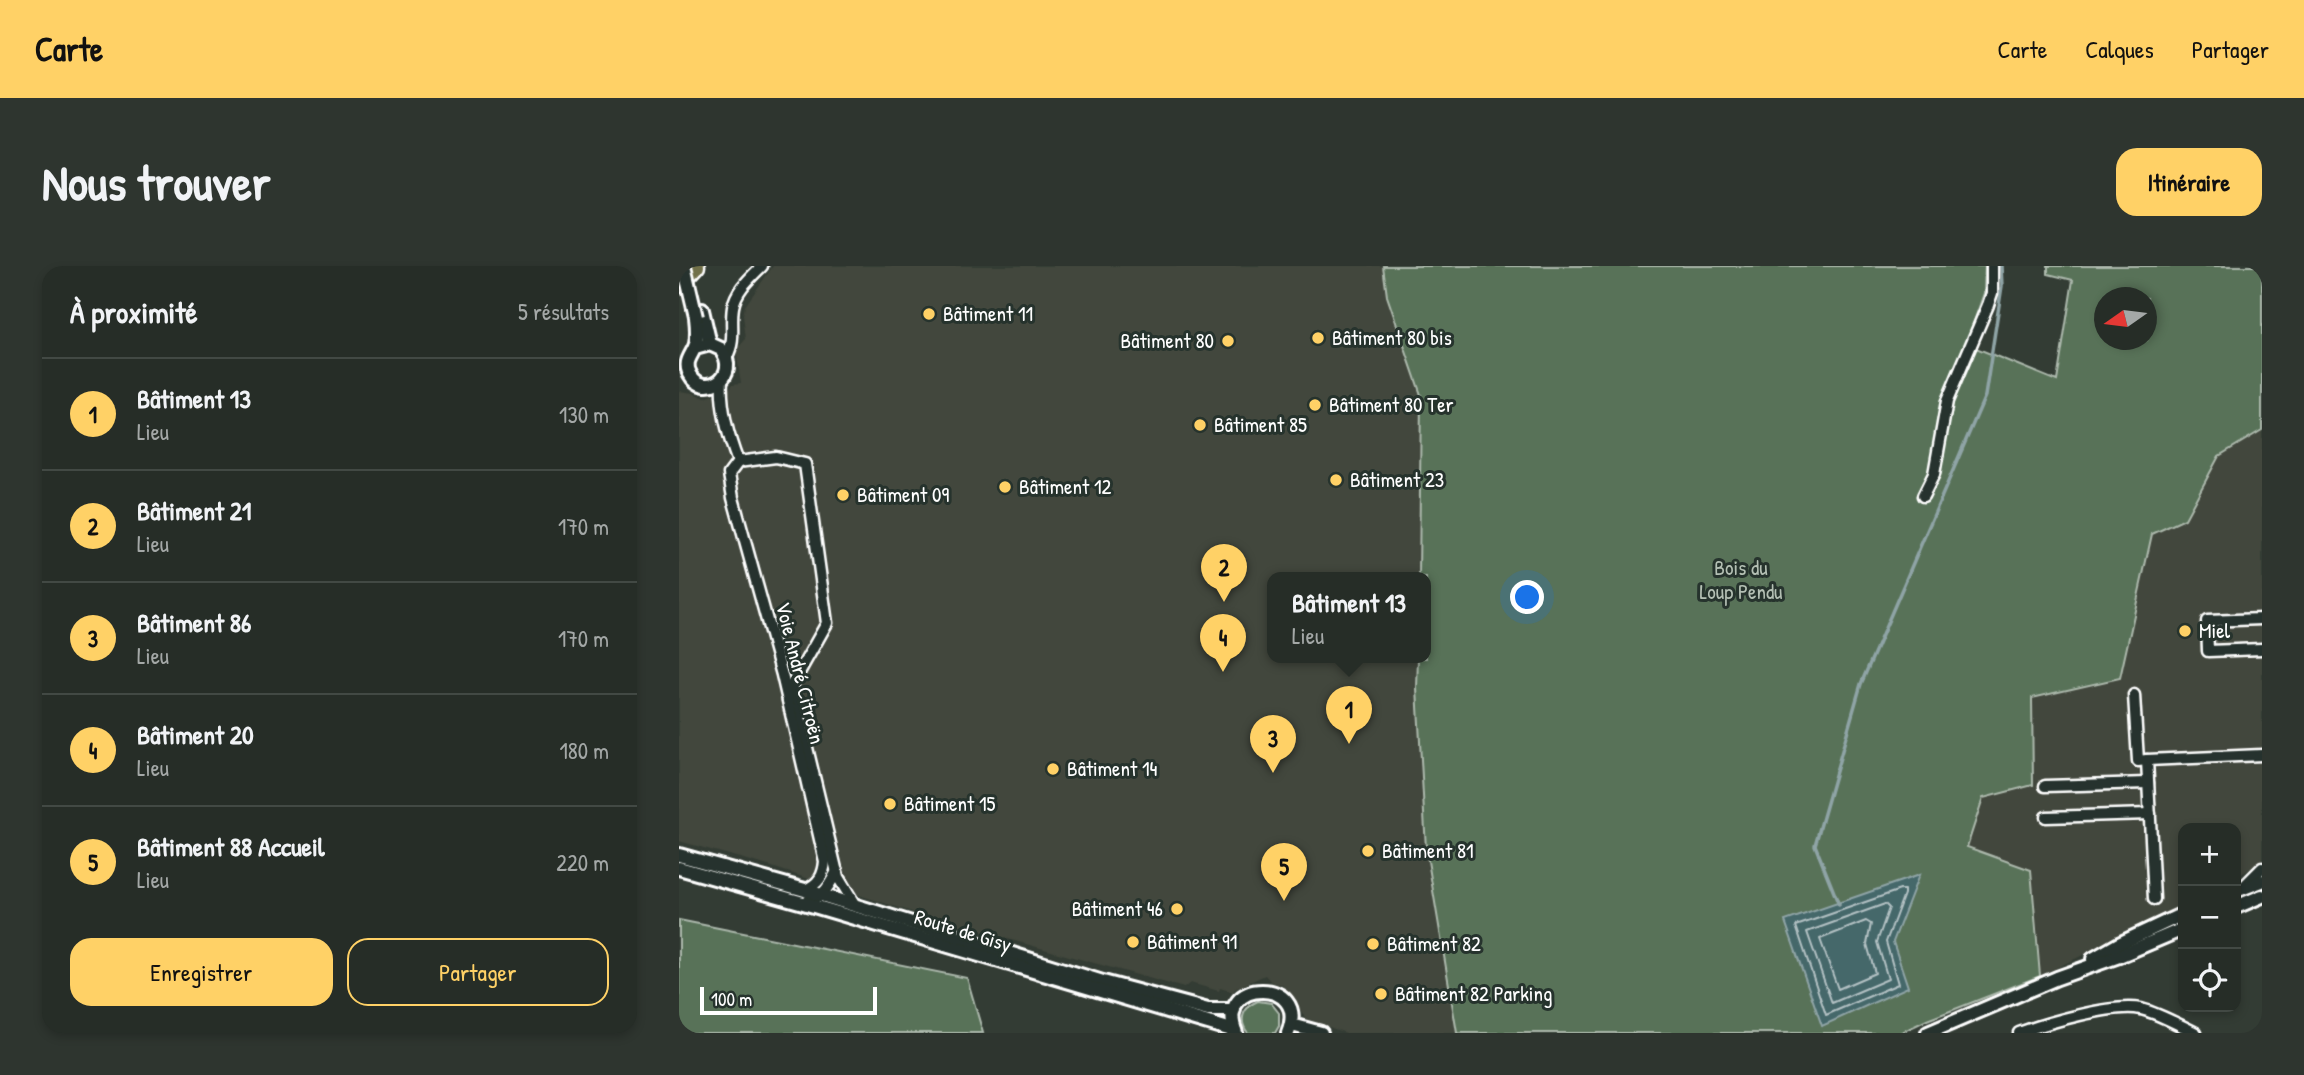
<!DOCTYPE html>
<html lang="fr">
<meta charset="utf-8">
<style>
:root{--surface:#262d27;--page:#2e352f;--text:#f1f3f6;--muted:#a4a8a7;--line:#424944;--accent:#ffd166}
body{margin:0;font-family:"Patrick Hand",sans-serif;background:var(--page);color:var(--text)}
.controls{position:absolute;right:21px;bottom:21px;display:grid;overflow:hidden;border-radius:14px;box-shadow:0 4px 10px #0003}
.controls button{width:63px;height:63px;display:grid;place-items:center;padding:0;border:0;border-bottom:2px solid var(--line);background:var(--surface);color:var(--text);font:35px sans-serif}
.compass{position:absolute;left:1415px;top:21px;width:63px;height:63px;border-radius:50%;background:var(--surface);box-shadow:0 4px 10px #0003;rotate:256deg}
.scale{position:absolute;left:21px;bottom:18px;width:177px;box-sizing:border-box;padding-left:7px;border:4px solid #fff;border-top:0;font-size:19px;line-height:24px;white-space:nowrap;color:#fff;-webkit-text-stroke:5px #26332d;paint-order:stroke}
.you{position:absolute;left:849px;top:332px;width:24px;height:24px;margin:-18px;border:5px solid #fff;border-radius:50%;background:#1a73e8;box-shadow:0 0 0 10px #1a73e833}
.badge{display:grid;place-items:center;width:46px;height:46px;border-radius:50%;background:var(--accent);color:#111;font-size:23px;font-weight:700}
.pin{position:absolute;translate:-50% -58px;filter:drop-shadow(0 2px 4px #0008)}
.pin::after{content:'';position:absolute;top:37px;width:24px;height:21px;background:inherit;clip-path:polygon(0 0,100% 0,50% 100%)}
.popup{position:absolute;left:588px;top:306px;width:164px;height:91px;box-sizing:border-box;display:grid;place-content:center;border-radius:14px;background:var(--surface);filter:drop-shadow(0 2px 5px #0005);font-size:23px;white-space:nowrap;color:var(--muted)}
.popup b{font-size:26px;color:var(--text)}
.popup::after{content:'';position:absolute;left:50%;top:100%;margin-left:-14px;border:14px solid transparent;border-top-color:var(--surface)}
.list{margin:0;padding:0;list-style:none}
h2{display:flex;justify-content:space-between;align-items:center;height:91px;margin:0;padding:0 28px;font-size:30px}
h2 small{font-size:23px;font-weight:400;color:var(--muted)}
.list li{display:grid;grid-template-columns:46px 1fr auto;gap:21px;align-items:center;box-sizing:border-box;height:112px;padding:0 28px;border-top:2px solid var(--line)}
.list b{display:block;font-size:26px;white-space:nowrap}
.list p{margin:0;font-size:23px;white-space:nowrap;color:var(--muted)}
.list em{font-size:23px;font-style:normal;color:var(--muted)}
.actions{display:flex;gap:14px;padding:21px 28px}
.actions a{flex:1;padding:16px 0;border:2px solid var(--accent);border-radius:21px;text-align:center;font-size:24px;color:var(--accent)}
.actions .main{background:var(--accent);color:#111}
.icon{flex:none;width:38px;height:38px;fill:none;stroke:currentColor;stroke-width:2;stroke-linecap:round;stroke-linejoin:round}
.map{position:relative;flex:none;width:1583px;height:767px;overflow:hidden;border-radius:21px}
header{display:flex;align-items:center;gap:42px;box-sizing:border-box;height:98px;padding:0 35px;background:var(--accent);color:#111}
header strong{font-size:33px}
nav{display:flex;gap:38px;margin-inline-start:auto;font-size:24px}
.intro{display:flex;align-items:center;justify-content:space-between;box-sizing:border-box;height:168px;padding:0 42px}
h1{margin:0;font-size:49px}
.button{padding:18px 32px;border-radius:21px;background:var(--accent);color:#111;font-size:24px;font-weight:700}
main{display:flex;gap:42px;padding:0 42px}
aside{flex:1;background:var(--surface);border-radius:21px;box-shadow:0 4px 10px #0003}
.map>svg:first-child{display:block}
</style>
<header>
<strong>Carte</strong>
<nav><a>Carte</a><a>Calques</a><a>Partager</a></nav>
</header>
<div class="intro"><h1>Nous trouver</h1><a class="button">Itinéraire</a></div>
<main>
<aside>
<h2>À proximité<small>5 résultats</small></h2>
<ul class="list">
<li><span class="badge">1</span><div><b>Bâtiment 13</b><p>Lieu</p></div><em>130 m</em></li>
<li><span class="badge">2</span><div><b>Bâtiment 21</b><p>Lieu</p></div><em>170 m</em></li>
<li><span class="badge">3</span><div><b>Bâtiment 86</b><p>Lieu</p></div><em>170 m</em></li>
<li><span class="badge">4</span><div><b>Bâtiment 20</b><p>Lieu</p></div><em>180 m</em></li>
<li><span class="badge">5</span><div><b>Bâtiment 88 Accueil</b><p>Lieu</p></div><em>220 m</em></li>
</ul>
<div class="actions"><a class="main">Enregistrer</a><a>Partager</a></div>
</aside>
<div class="map">
<svg width="1583" height="767" viewBox="0 0 1583 767">
<rect width="100%" height="100%" fill="#333c34"/>
<filter id="ink" filterUnits="userSpaceOnUse"><feTurbulence type="fractalNoise" baseFrequency=".0143" numOctaves="2"/><feDisplacementMap in="SourceGraphic" scale="14" xChannelSelector="R" yChannelSelector="G"/><feConvolveMatrix kernelMatrix="1 2 1 2 8 2 1 2 1" color-interpolation-filters="sRGB"/></filter>
<g filter="url(#ink)">
<!-- built -->
<g fill="#42473c">
<polygon points="94,0 704,0 708,30 742,129 740,312 593,312 593,392 739,392 738,422 747,583 778,767 667,767 627,753 610,727 603,719 592,716 586,709 556,723 554,726 541,722 540,725 511,717 505,722 236,647 93,601 0,575 0,125 14,127 26,132 49,124 54,118 62,117 57,84 67,73 64,49 66,40"/>
<polygon points="1583,164 1583,596 1557,611 1557,562 1504,562 1504,640 1361,710 1352,604 1288,582 1304,532 1354,519 1353,432 1441,412 1473,267 1506,253 1540,190"/>
</g>
<!-- green -->
<g fill="#587259" stroke="#acb8ac" stroke-width="2" fill-rule="evenodd">
<path d="M704 0H1306L1305 27 1287 78 1378 115 1394 14 1369 8V0H1583V164L1540 190 1506 253 1473 268 1441 412 1353 432 1354 519 1304 532 1288 581 1352 604 1361 710 1248 754 1221 767H778L747 583 738 422 739 392H747V312H740L742 129 708 30ZM1426 32H1468V74H1426Z"/>
<polygon points="0,654 288,712 304,767 0,767"/>
<path d="M579 735 592 737 600 747V760L596 767H569C559 754 564 741 579 735Z"/>
</g>
<!-- water -->
<polygon fill="#44676b" stroke="#8fa4a6" stroke-width="2" points="1240,609 1214,676 1229,721 1143,760 1106,655"/>
<g fill="none" stroke-linecap="round" stroke-linejoin="round">
<!-- shore -->
<g stroke="#b4c2c4" stroke-width="2">
<polygon points="1221,624 1225,624 1225,628 1207,676 1219,718 1147,749 1117,660"/>
<polygon points="1206,638 1210,642 1198,676 1209,713 1153,737 1128,666"/>
<polygon points="1187,655 1192,658 1188,678 1196,707 1159,723 1141,673"/>
</g>
<!-- stream -->
<polyline stroke="#8fa4a6" stroke-width="3.5" points="1160,639 1136,579 1182,418 1306,130 1323,20 1322,0"/>
<!-- minor casing -->
<g stroke="#fff" stroke-width="15">
<g id="minor">
<path d="M48 90C57 74 51 59 54 41 57 24 71 12 83 0"/>
<path d="M43 113C41 141 49 170 59 196L97 191 126 198 148 357 113 419 159 611 176 639"/>
<path d="M59 196 50 208 54 232 103 409 146 595C145 609 140 618 126 624"/>
<polyline points="1244,230 1255,208 1268,135 1309,39 1313,27 1313,0"/>
<polyline points="1583,353 1528,355 1529,385 1583,383"/>
<polyline points="1455,429 1459,495 1468,494"/>
<polyline points="1366,520 1469,517"/>
<polyline points="1367,551 1471,548"/>
<polyline points="1564,621 1583,602"/>
<polyline points="1475,633 1468,494 1583,489"/>
<path d="M123 637C146 629 147 626 158 605"/>
<path d="M1340 767C1367 757 1435 737 1462 743 1481 748 1500 759 1517 767"/>
</g>
</g>
<!-- tertiary casing -->
<g stroke="#fff" stroke-width="18">
<g id="tertiary">
<polyline points="23,44 31,78"/>
<path d="M16 82 31 78 42 83C63 111 24 133 11 108 4 95 14 89 17 78 19 68 18 60 17 51"/>
<polyline points="0,589 126,624 424,716 529,744 555,744"/>
<polyline points="0,602 135,640 556,765"/>
<polyline points="1557,625 1583,615"/>
<polyline points="1557,641 1583,630"/>
<polyline points="1414,693 1440,678 1504,648"/>
<polyline points="613,759 642,767"/>
<path d="M557 767C534 711 632 711 609 767"/>
<polyline points="1249,767 1378,712 1440,690 1504,663"/>
</g>
</g>
<!-- trunk casing -->
<g stroke="#fff" stroke-width="21">
<polyline id="trunk" points="0,18 17,0"/>
</g>
<!-- minor -->
<use href="#minor" stroke="#26332d" stroke-width="10"/>
<!-- tertiary -->
<use href="#tertiary" stroke="#26332d" stroke-width="12"/>
<!-- trunk -->
<use href="#trunk" stroke="#716f4a" stroke-width="16"/>
<!-- tertiary-bridge casing -->
<g stroke="#fff" stroke-width="18" stroke-linecap="butt">
<polyline id="tertiary-bridge" points="5,0 17,51"/>
</g>
<!-- tertiary-bridge -->
<use href="#tertiary-bridge" stroke="#26332d" stroke-width="12"/>
</g>
</g>
<!-- markers -->
<g fill="#ffd166" stroke="#26332d" stroke-width="2.5">
<circle cx="250" cy="48" r="7"/>
<circle cx="639" cy="72" r="7"/>
<circle cx="549" cy="75" r="7"/>
<circle cx="636" cy="139" r="7"/>
<circle cx="521" cy="159" r="7"/>
<circle cx="657" cy="214" r="7"/>
<circle cx="326" cy="221" r="7"/>
<circle cx="164" cy="229" r="7"/>
<circle cx="1506" cy="365" r="7"/>
<circle cx="374" cy="503" r="7"/>
<circle cx="211" cy="538" r="7"/>
<circle cx="689" cy="585" r="7"/>
<circle cx="498" cy="643" r="7"/>
<circle cx="454" cy="676" r="7"/>
<circle cx="694" cy="678" r="7"/>
<circle cx="702" cy="728" r="7"/>
</g>
<g text-anchor="middle" stroke-width="6" stroke-linejoin="round" paint-order="stroke">
<!-- poi labels -->
<g font-size="21" fill="#fff" stroke="#26332d" text-anchor="start">
<text x="264" y="55">Bâtiment 11</text>
<text x="653" y="79">Bâtiment 80 bis</text>
<text x="535" y="82" text-anchor="end">Bâtiment 80</text>
<text x="650" y="146">Bâtiment 80 Ter</text>
<text x="535" y="166">Bâtiment 85</text>
<text x="671" y="221">Bâtiment 23</text>
<text x="340" y="228">Bâtiment 12</text>
<text x="178" y="236">Bâtiment 09</text>
<text x="1520" y="372">Miel</text>
<text x="388" y="510">Bâtiment 14</text>
<text x="225" y="545">Bâtiment 15</text>
<text x="703" y="592">Bâtiment 81</text>
<text x="484" y="650" text-anchor="end">Bâtiment 46</text>
<text x="468" y="683">Bâtiment 91</text>
<text x="708" y="685">Bâtiment 82</text>
<text x="716" y="735">Bâtiment 82 Parking</text>
</g>
<!-- park labels -->
<g font-size="21" fill="#b4c0b4" stroke="#26332d">
<text x="1062" y="309">Bois du<tspan x="1062" dy="24">Loup Pendu</tspan></text>
</g>
<!-- street labels -->
<g font-size="21" fill="#fff" stroke="#26332d">
<text transform="translate(121 407) rotate(76)" y="7">Voie André Citroën</text>
<text transform="translate(284 665) rotate(17)" y="7">Route de Gisy</text>
</g>
</g>
</svg>
<div class="controls">
<button>+</button>
<button>−</button>
<button><svg class="icon" aria-label="locate" viewBox="0 0 24 24"><circle cx="12" cy="12" r="6"/><path d="M12 2v4M12 18v4M2 12h4M18 12h4"/></svg></button>
</div>
<svg class="compass" viewBox="-18 -18 36 36"><path d="M0-13l5 13h-10z" fill="#e53935"/><path d="M0 13l5-13h-10z" fill="#a4a8a7"/></svg>
<div class="scale">100 m</div>
<div class="you"></div>
<div class="pin badge" style="left:670px;top:478px">1</div>
<div class="popup"><b>Bâtiment 13</b>Lieu</div>
<div class="pin badge" style="left:545px;top:336px">2</div>
<div class="pin badge" style="left:594px;top:507px">3</div>
<div class="pin badge" style="left:544px;top:406px">4</div>
<div class="pin badge" style="left:605px;top:635px">5</div>
</div>
</main>
